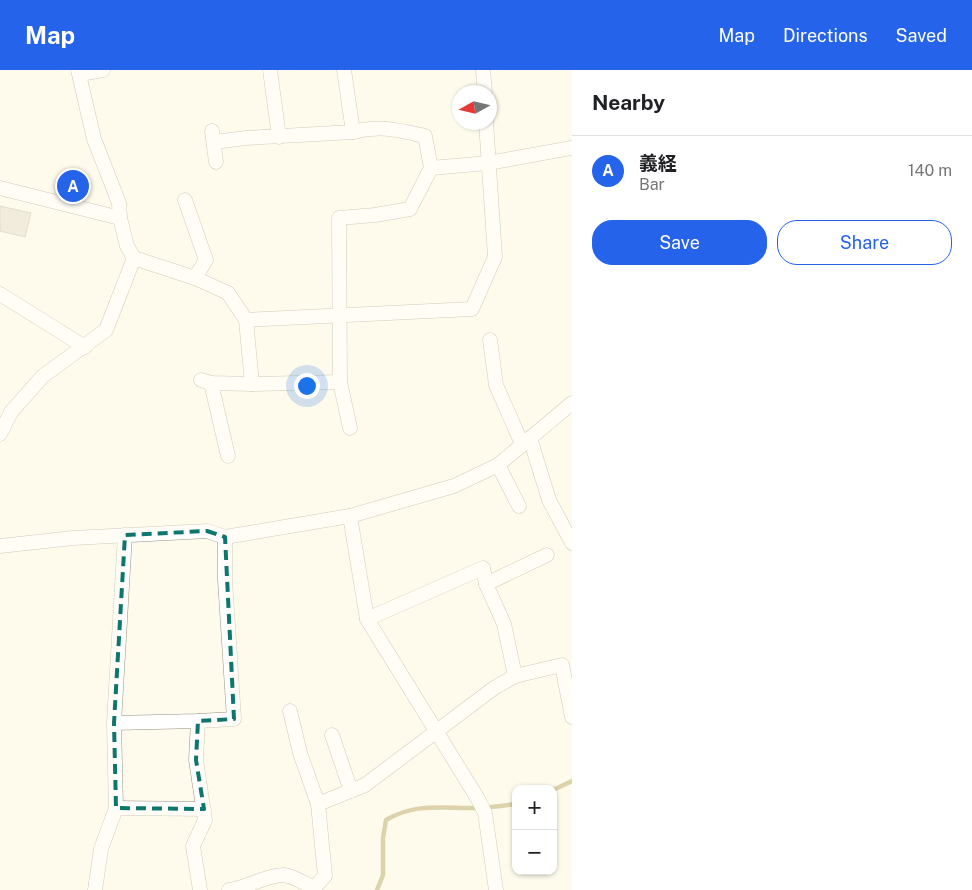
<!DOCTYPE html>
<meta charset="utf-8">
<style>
:root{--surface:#fff;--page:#f6f6f6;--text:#202124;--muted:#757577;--line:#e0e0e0;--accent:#2563eb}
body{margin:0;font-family:"Public Sans","Noto Sans JP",sans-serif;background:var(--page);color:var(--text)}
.controls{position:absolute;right:15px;bottom:15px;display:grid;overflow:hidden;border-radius:10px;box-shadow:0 1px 4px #0004}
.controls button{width:45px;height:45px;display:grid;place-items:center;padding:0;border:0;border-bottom:1px solid var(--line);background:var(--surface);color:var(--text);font:25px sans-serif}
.compass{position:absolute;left:452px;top:15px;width:45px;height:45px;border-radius:50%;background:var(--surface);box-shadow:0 1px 4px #0004;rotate:262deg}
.you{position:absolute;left:306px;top:315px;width:18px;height:18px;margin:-12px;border:4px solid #fff;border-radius:50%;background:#1a73e8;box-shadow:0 0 0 8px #1a73e833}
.badge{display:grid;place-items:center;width:32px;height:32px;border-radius:50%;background:var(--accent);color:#fff;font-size:16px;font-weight:700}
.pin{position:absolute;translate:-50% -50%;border:2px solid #fff;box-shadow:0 1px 5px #0006}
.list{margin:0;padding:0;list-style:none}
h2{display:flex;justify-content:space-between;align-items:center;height:65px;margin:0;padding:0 20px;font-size:21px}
h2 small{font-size:16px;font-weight:400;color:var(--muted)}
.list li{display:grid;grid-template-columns:32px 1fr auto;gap:15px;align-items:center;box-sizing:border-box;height:70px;padding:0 20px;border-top:1px solid var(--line)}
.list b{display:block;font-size:19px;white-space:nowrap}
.list p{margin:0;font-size:16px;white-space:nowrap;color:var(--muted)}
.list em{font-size:16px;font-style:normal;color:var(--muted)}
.actions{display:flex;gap:10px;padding:15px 20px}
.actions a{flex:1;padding:11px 0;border:1px solid var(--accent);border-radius:20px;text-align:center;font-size:18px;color:var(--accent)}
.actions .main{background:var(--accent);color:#fff}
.map{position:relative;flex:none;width:572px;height:820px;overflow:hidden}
header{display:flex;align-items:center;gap:30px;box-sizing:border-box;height:70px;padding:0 25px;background:var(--accent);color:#fff}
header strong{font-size:24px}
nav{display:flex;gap:28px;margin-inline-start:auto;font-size:18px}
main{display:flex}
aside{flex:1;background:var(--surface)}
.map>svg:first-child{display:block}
</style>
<header>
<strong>Map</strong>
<nav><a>Map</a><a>Directions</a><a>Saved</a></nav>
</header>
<main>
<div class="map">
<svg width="572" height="820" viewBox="0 0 572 820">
<rect width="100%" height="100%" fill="#fffbec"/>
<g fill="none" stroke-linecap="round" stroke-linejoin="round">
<!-- stream -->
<g stroke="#b1a05b" stroke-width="4.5">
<polyline points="553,720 572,711"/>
<path d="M377 820 383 805V768L386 750C415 733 441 738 473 738 487 738 502 736 516 734"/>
</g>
</g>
<!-- building -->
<polygon fill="#dfdac8" stroke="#bebaa8" points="0,136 31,143 25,167 0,161"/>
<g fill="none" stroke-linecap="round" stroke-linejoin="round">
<!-- minor casing -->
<g stroke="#969281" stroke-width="15">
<g id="minor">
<polyline points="78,0 94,69 119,133 120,148 127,176 134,188 195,208 228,223 246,250 252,314"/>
<polyline points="270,0 279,67"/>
<path d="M344 0 353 62C381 55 398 60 425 66L431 98 410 139 375 145 339 148 340 312 350 358"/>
<polyline points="483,1 485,22"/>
<polyline points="80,4 103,0"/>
<polyline points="212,61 216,92"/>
<polyline points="214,72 246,68 353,62"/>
<polyline points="431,98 488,93 572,78"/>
<polyline points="0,118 120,148"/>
<polyline points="185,130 206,190 195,208"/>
<polyline points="0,224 85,277"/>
<polyline points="246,250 472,239 495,187 486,52"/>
<polyline points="490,270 496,315 522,374"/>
<polyline points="201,310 211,313 252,314 340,312"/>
<polyline points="211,313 228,386"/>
<polyline points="0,364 11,342 43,306 106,260 134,188"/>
<polyline points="530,368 549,430 572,473"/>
<polyline points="498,395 519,436"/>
<polyline points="350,446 367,549 478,729 485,743 496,820"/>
<polyline points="0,476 73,468 207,461 225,467 350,446 454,416 498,395 572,333"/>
<polyline points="486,514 547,485"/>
<polyline points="515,606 562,595 572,647"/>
<polyline points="198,651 196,690 205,750 193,776 200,820"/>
<polyline points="114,653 125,465"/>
<polyline points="332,665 351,721"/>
<polyline points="318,734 365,715 494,618 515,606 504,554 486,514 483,498 367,549"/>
<polyline points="116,738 204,739"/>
<polyline points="95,820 101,779 116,738 114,653 198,651 234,649 225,510 225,467"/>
<path d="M229 820C248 818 265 805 284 805 293 806 306 814 314 818L325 806 318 734 300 683 290 641"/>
</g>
</g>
<!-- minor -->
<use href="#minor" stroke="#fff" stroke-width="14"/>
</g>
<!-- marked area -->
<path d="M0 0H572V820H0ZM207 461 225 467 234 649 198 651 196 690 204 739 116 738 114 653 125 465Z" fill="#fffbec" fill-opacity=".55" fill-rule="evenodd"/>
<path fill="none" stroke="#0f766e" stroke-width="4" stroke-dasharray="10 6" stroke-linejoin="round" d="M207 461 225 467 234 649 198 651 196 690 204 739 116 738 114 653 125 465Z"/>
</svg>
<div class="controls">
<button>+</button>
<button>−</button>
</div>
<svg class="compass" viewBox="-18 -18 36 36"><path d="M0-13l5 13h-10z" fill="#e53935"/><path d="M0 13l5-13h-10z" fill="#757577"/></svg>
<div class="you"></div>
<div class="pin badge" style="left:73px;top:116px">A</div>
</div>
<aside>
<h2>Nearby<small></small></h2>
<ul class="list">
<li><span class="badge">A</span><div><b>義経</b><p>Bar</p></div><em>140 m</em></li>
</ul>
<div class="actions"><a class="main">Save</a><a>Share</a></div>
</aside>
</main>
